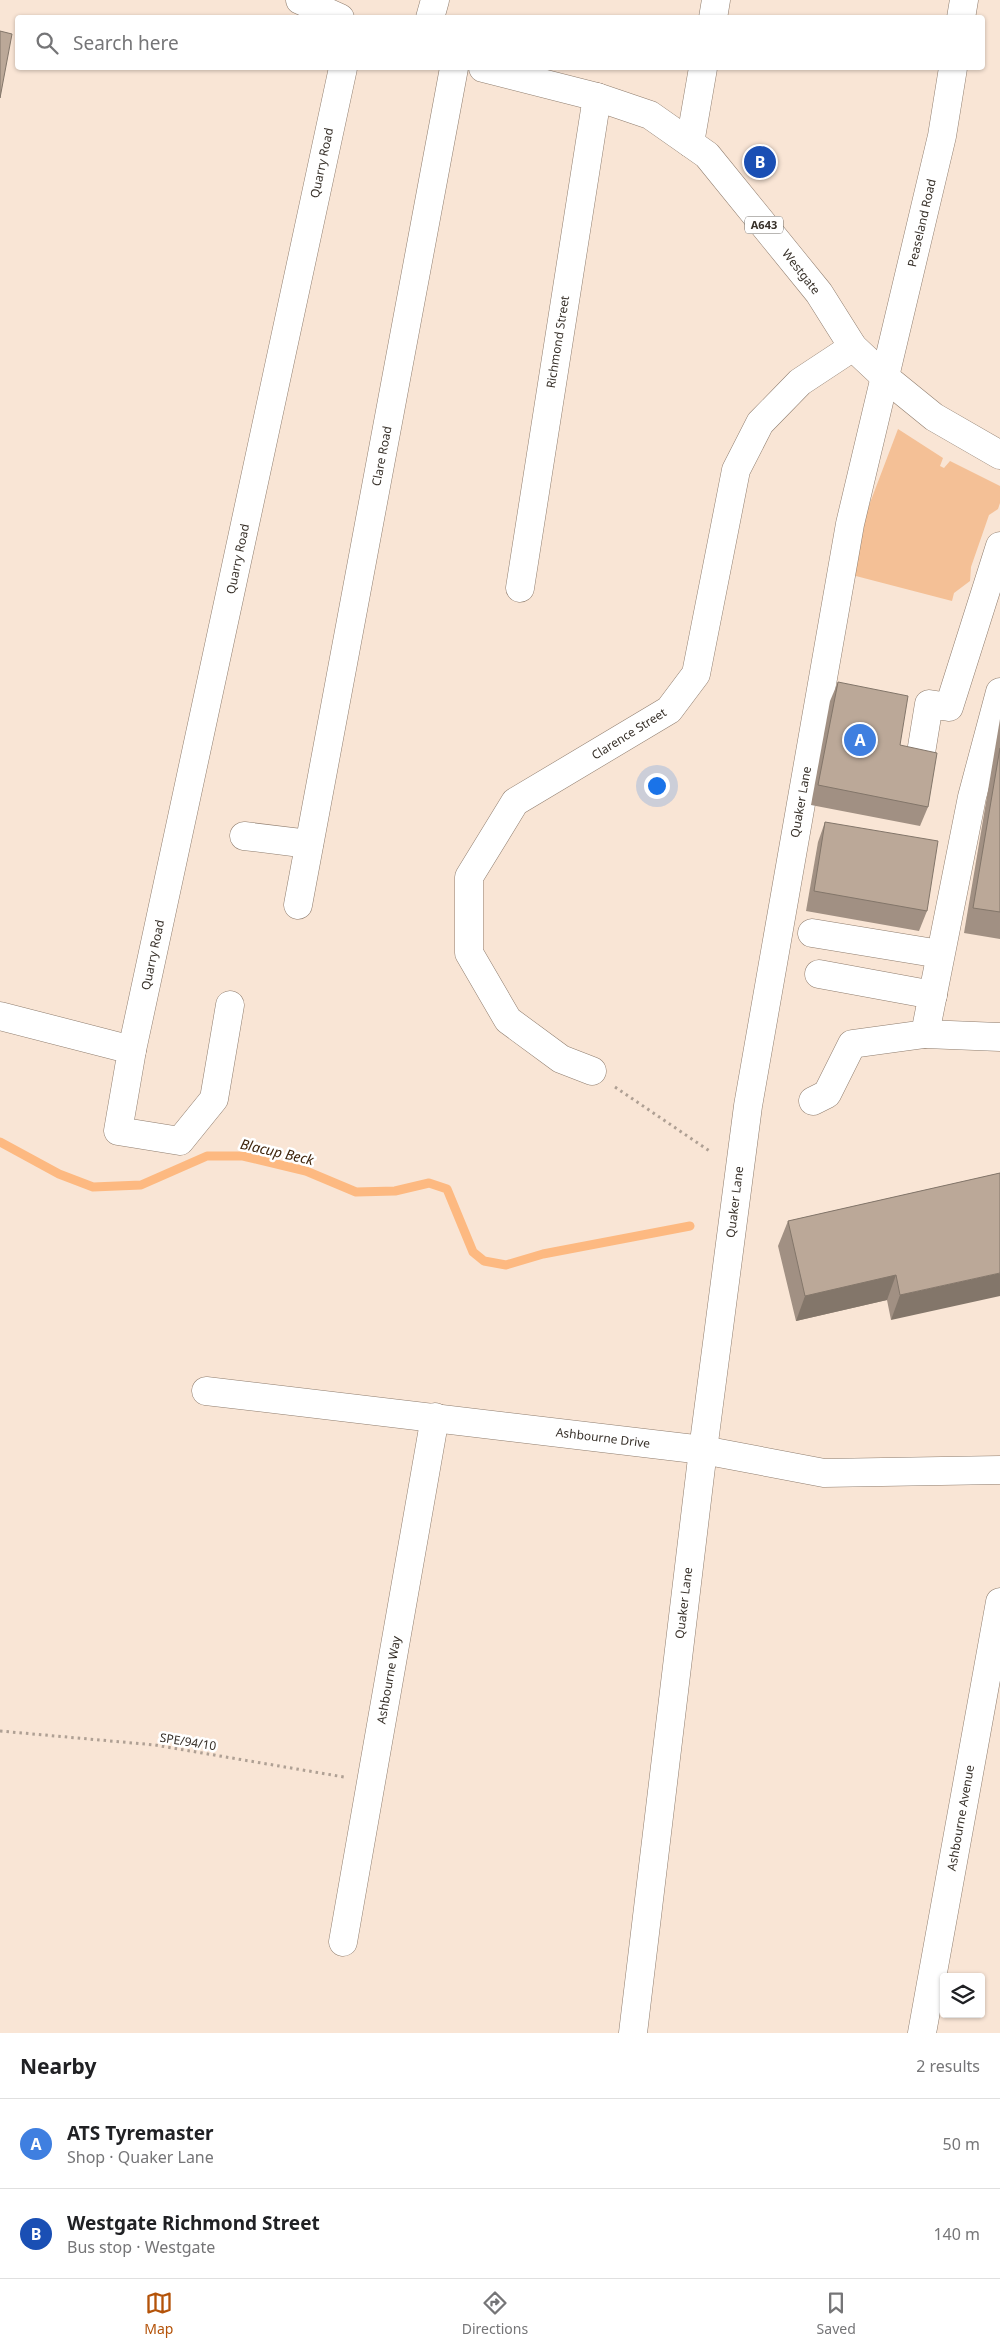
<!DOCTYPE html>
<meta charset="utf-8">
<style>
:root{--surface:#fff;--page:#f2f2f2;--text:#202124;--muted:#757577;--line:#e0e0e0;--accent:#b45309}
body{margin:0;font-family:"Noto Sans",sans-serif;background:var(--page);color:var(--text)}
.controls{position:absolute;right:15px;bottom:15px;display:grid;overflow:hidden;border-radius:5px;box-shadow:0 1px 4px #0004}
.controls button{width:45px;height:45px;display:grid;place-items:center;padding:0;border:0;border-bottom:1px solid var(--line);background:var(--surface);color:var(--text);font:25px sans-serif}
.you{position:absolute;left:656px;top:785px;width:18px;height:18px;margin:-12px;border:4px solid #fff;border-radius:50%;background:#1a73e8;box-shadow:0 0 0 8px #1a73e833}
.badge{display:grid;place-items:center;width:32px;height:32px;border-radius:50%;background:var(--accent);color:#fff;font-size:16px;font-weight:700}
.pin{position:absolute;translate:-50% -50%;border:2px solid #fff;box-shadow:0 1px 5px #0006}
.list{margin:0;padding:0;list-style:none}
h2{display:flex;justify-content:space-between;align-items:center;height:65px;margin:0;padding:0 20px;font-size:21px}
h2 small{font-size:16px;font-weight:400;color:var(--muted)}
.list li{display:grid;grid-template-columns:32px 1fr auto;gap:15px;align-items:center;box-sizing:border-box;height:90px;padding:0 20px;border-top:1px solid var(--line)}
.list b{display:block;font-size:19px;white-space:nowrap}
.list p{margin:0;font-size:16px;white-space:nowrap;color:var(--muted)}
.list em{font-size:16px;font-style:normal;color:var(--muted)}
.icon{flex:none;width:28px;height:28px;fill:none;stroke:currentColor;stroke-width:2;stroke-linecap:round;stroke-linejoin:round}
.map{position:relative;flex:none;width:1000px;height:2033px;overflow:hidden}
.search{position:absolute;background:var(--surface);box-shadow:0 1px 4px #0004;left:15px;right:15px;top:15px;height:55px;display:flex;align-items:center;gap:12px;box-sizing:border-box;padding:0 18px;border-radius:5px;color:var(--muted);font-size:19px}
.sheet{height:245px;background:var(--surface)}
nav{display:flex;justify-content:space-around;align-items:center;box-sizing:border-box;height:70px;border-top:1px solid var(--line);background:var(--surface);font-size:14px;color:var(--muted)}
nav a{display:grid;justify-items:center;gap:2px}
nav .on{color:var(--accent)}
.map>svg:first-child{display:block}
</style>
<div class="map">
<svg width="1000" height="2033" viewBox="0 0 1000 2033">
<rect width="100%" height="100%" fill="#f9e5d5"/>
<!-- green -->
<polygon fill="#f4c096" points="898,429 943,458 940,466 944,468 950,461 1000,486 1000,503 998,509 989,515 971,567 970,581 954,593 952,601 852,575 862,524"/>
<g fill="none" stroke-linecap="round" stroke-linejoin="round">
<!-- stream -->
<polyline stroke="#fdb981" stroke-width="9" points="0,1142 59,1174 93,1187 141,1185 207,1156 243,1156 306,1171 356,1192 395,1191 429,1183 447,1189 473,1252 484,1261 506,1265 543,1254 690,1226"/>
<!-- minor casing -->
<g stroke="#8f7d6e" stroke-width="29">
<g id="minor">
<polyline points="430,18 435,0"/>
<polyline points="713,18 716,0"/>
<polyline points="961,18 964,0"/>
<polyline points="690,143 703,68"/>
<polyline points="520,588 597,97"/>
<polyline points="920,759 929,704 949,707 1000,546"/>
<polyline points="244,836 309,844"/>
<polyline points="298,905 454,68"/>
<polyline points="812,933 940,954"/>
<polyline points="819,974 933,995"/>
<polyline points="0,1016 132,1050 118,1131 180,1141 214,1099 230,1005"/>
<polyline points="925,1034 1000,1037"/>
<polyline points="132,1050 343,68"/>
<polyline points="592,1071 561,1059 508,1020 469,953 469,877 515,802 669,710 696,674 736,470 760,423 800,382 853,347"/>
<polyline points="813,1101 827,1094 852,1044 925,1034 972,797 1000,692"/>
<polyline points="206,1391 703,1450 824,1473 1000,1470"/>
<polyline points="343,1942 435,1417"/>
<polyline points="633,2033 703,1450 748,1106 850,524 942,136 953,68"/>
<polyline points="922,2033 1000,1602"/>
</g>
</g>
<!-- major casing -->
<g stroke="#8f7d6e" stroke-width="29">
<g id="major">
<polyline points="300,0 340,18"/>
<polyline points="483,68 597,97 650,115 707,155 819,293 853,347 886,378 934,417 1000,455"/>
</g>
</g>
<!-- path -->
<g stroke="#afa094" stroke-width="3" stroke-dasharray="2.5 4" stroke-linecap="butt">
<polyline points="615,1087 711,1152"/>
<polyline points="0,1731 155,1745 344,1777"/>
</g>
<!-- minor -->
<use href="#minor" stroke="#fff" stroke-width="28"/>
<!-- major -->
<use href="#major" stroke="#fff" stroke-width="28"/>
</g>
<!-- wall -->
<g fill="#a19083">
<polygon points="838,682 900,745 928,807 920,826 811,805 830,701"/>
<polygon points="1000,719 1000,939 964,933"/>
<polygon points="825,822 927,911 919,931 806,911 818,842"/>
<polygon points="1000,1173 891,1320 887,1300 796,1321 778,1246 788,1221"/>
</g>
<!-- shaded-wall -->
<g fill="#83766a">
<polygon points="1000,1273 1000,1296 891,1320 900,1295"/>
<polygon points="896,1275 887,1300 796,1321 805,1296"/>
</g>
<!-- building -->
<g fill="#bba898" stroke="#83766a">
<polygon points="0,31 12,34 0,98"/>
<polygon points="838,682 908,696 900,745 937,753 928,807 818,785"/>
<polygon points="1000,748 1000,912 973,908"/>
<polygon points="825,822 938,841 927,911 814,891"/>
<polygon points="1000,1173 1000,1273 900,1295 896,1275 805,1296 788,1221"/>
</g>
<g text-anchor="middle" stroke-width="5" stroke-linejoin="round" paint-order="stroke">
<!-- shield labels -->
<rect fill="#fff" stroke="#736e69" stroke-width="1" x="745" y="216.5" width="38" height="17" rx="4"/>
<g font-size="11" font-weight="bold" fill="#373029">
<text x="764" y="229">A643</text>
</g>
<!-- street labels -->
<g font-size="12" fill="#373029" stroke="#fff">
<text transform="translate(322 163) rotate(-78)" y="4">Quarry Road</text>
<text transform="translate(922 223) rotate(-77)" y="4">Peaseland Road</text>
<text transform="translate(801 272) rotate(52)" y="4">Westgate</text>
<text transform="translate(558 342) rotate(-81)" y="4">Richmond Street</text>
<text transform="translate(382 456) rotate(-79)" y="4">Clare Road</text>
<text transform="translate(238 559) rotate(-78)" y="4">Quarry Road</text>
<text transform="translate(629 734) rotate(-32)" y="4">Clarence Street</text>
<text transform="translate(801 802) rotate(-80)" y="4">Quaker Lane</text>
<text transform="translate(153 955) rotate(-78)" y="4">Quarry Road</text>
<text transform="translate(735 1202) rotate(-83)" y="4">Quaker Lane</text>
<text transform="translate(603 1438) rotate(7)" y="4">Ashbourne Drive</text>
<text transform="translate(684 1603) rotate(-83)" y="4">Quaker Lane</text>
<text transform="translate(389 1680) rotate(-80)" y="4">Ashbourne Way</text>
<text transform="translate(188 1742) rotate(9)" y="4">SPE/94/10</text>
<text transform="translate(961 1818) rotate(-80)" y="4">Ashbourne Avenue</text>
</g>
<!-- water labels -->
<g font-size="14" font-style="italic" fill="#3e240b" stroke="#fff">
<text transform="translate(277 1152) rotate(13)" y="5">Blacup Beck</text>
</g>
</g>
</svg>
<div class="controls">
<button><svg class="icon" aria-label="layers" viewBox="0 0 24 24"><path d="M12 4l9 5-9 5-9-5zM3 14l9 5 9-5"/></svg></button>
</div>
<div class="you"></div>
<div class="pin badge" style="left:860px;top:740px;background:#3f7fe0">A</div>
<div class="pin badge" style="left:760px;top:162px;background:#1a4fb4">B</div>
<div class="search"><svg class="icon" aria-label="search" viewBox="0 0 24 24"><circle cx="10" cy="10" r="6"/><path d="M15 15l6 6"/></svg>Search here</div>
</div>
<section class="sheet">
<h2>Nearby<small>2 results</small></h2>
<ul class="list">
<li><span class="badge" style="background:#3f7fe0">A</span><div><b>ATS Tyremaster</b><p>Shop · Quaker Lane</p></div><em>50 m</em></li>
<li><span class="badge" style="background:#1a4fb4">B</span><div><b>Westgate Richmond Street</b><p>Bus stop · Westgate</p></div><em>140 m</em></li>
</ul>
</section>
<nav>
<a class="on"><svg class="icon" aria-label="map" viewBox="0 0 24 24"><path d="M3 6l6-2 6 2 6-2v14l-6 2-6-2-6 2zM9 4v14M15 6v14"/></svg>Map</a>
<a><svg class="icon" aria-label="directions" viewBox="0 0 24 24"><path d="M12 3l9 9-9 9-9-9zM9 14v-3h6M13 9l2 2-2 2"/></svg>Directions</a>
<a><svg class="icon" aria-label="saved" viewBox="0 0 24 24"><path d="M7 4h10v16l-5-4-5 4z"/></svg>Saved</a>
</nav>
